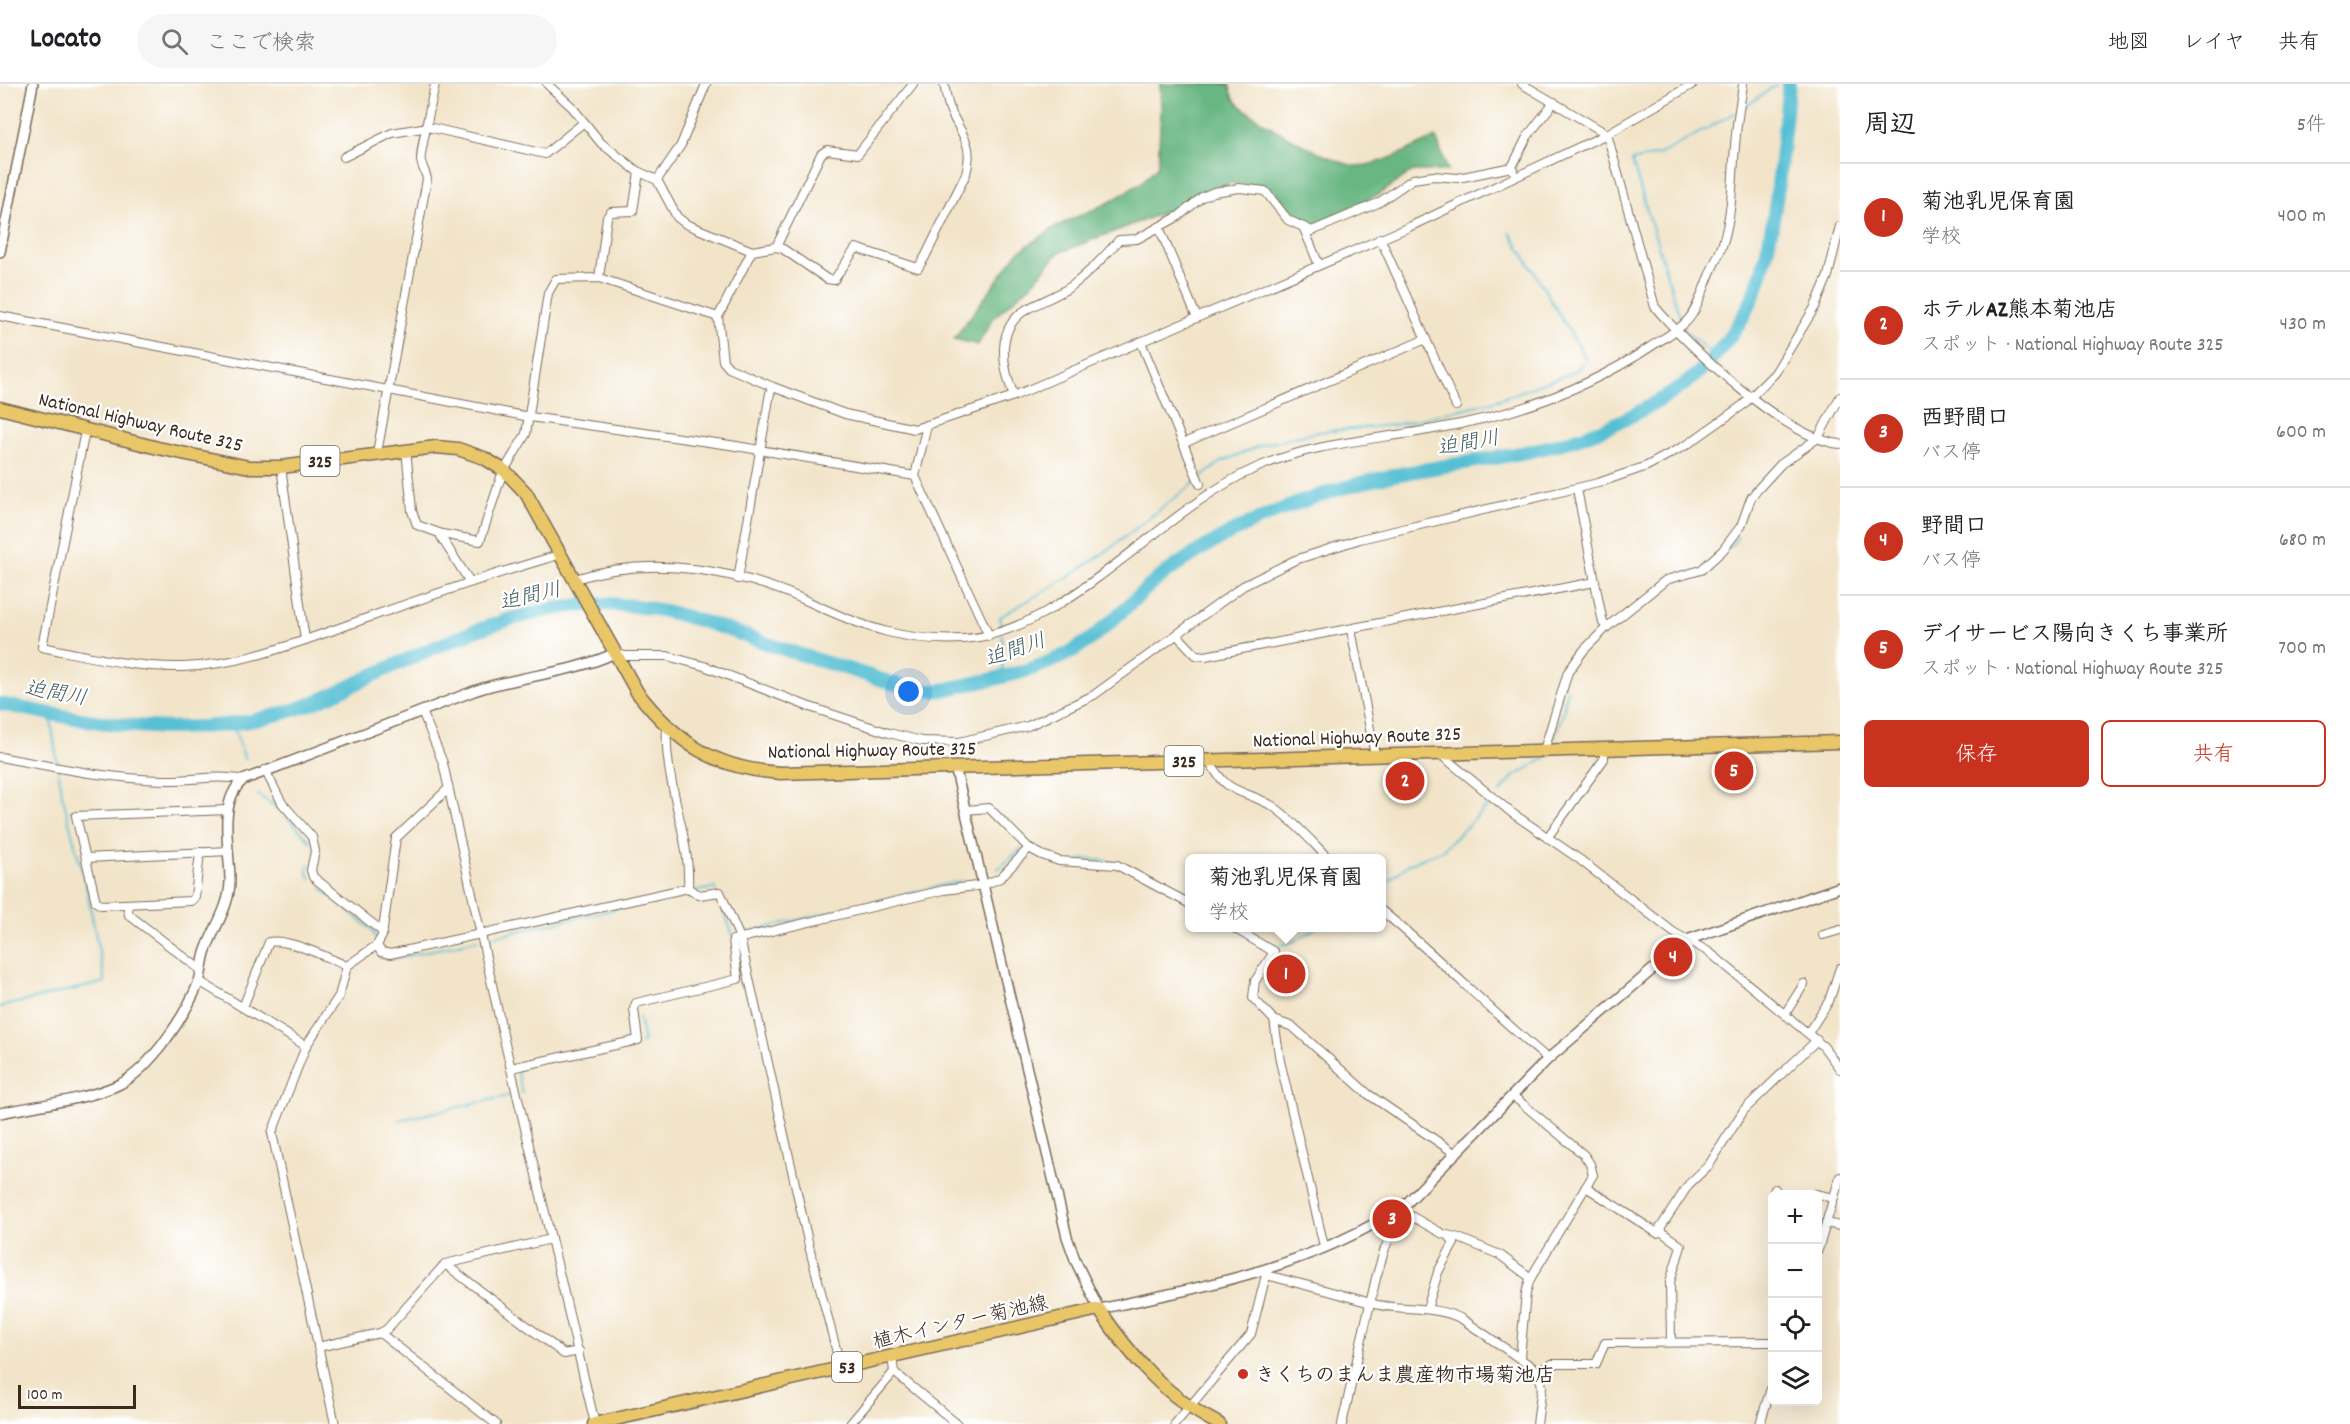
<!DOCTYPE html>
<html lang="ja">
<meta charset="utf-8">
<style>
:root{--surface:#fff;--page:#f6f6f6;--text:#202124;--muted:#757577;--line:#e0e0e0;--accent:#c8321e}
body{margin:0;font-family:Dekko,"Klee One",sans-serif;background:var(--page);color:var(--text)}
.controls{position:absolute;right:18px;bottom:18px;display:grid;overflow:hidden;border-radius:9px;box-shadow:0 6px 24px #0002}
.controls button{width:54px;height:54px;display:grid;place-items:center;padding:0;border:0;border-bottom:2px solid var(--line);background:var(--surface);color:var(--text);font:30px sans-serif}
.scale{position:absolute;left:18px;bottom:15px;width:118px;box-sizing:border-box;padding-left:6px;border:3px solid #3b2a1e;border-top:0;font-size:16px;line-height:21px;white-space:nowrap;color:#3b2a1e;-webkit-text-stroke:4px #fff;paint-order:stroke}
.you{position:absolute;left:909px;top:608px;width:21px;height:21px;margin:-15px;border:4px solid #fff;border-radius:50%;background:#1a73e8;box-shadow:0 0 0 9px #1a73e833}
.badge{display:grid;place-items:center;width:39px;height:39px;border-radius:50%;background:var(--accent);color:#fff;font-size:20px;font-weight:700}
.pin{position:absolute;translate:-50% -50%;border:3px solid #fff;box-shadow:0 2px 6px #0006}
.popup{position:absolute;left:1185px;top:770px;width:201px;height:78px;box-sizing:border-box;display:grid;place-content:center;border-radius:9px;background:var(--surface);filter:drop-shadow(0 2px 4px #0005);font-size:20px;white-space:nowrap;color:var(--muted)}
.popup b{font-size:22px;color:var(--text)}
.popup::after{content:'';position:absolute;left:50%;top:100%;margin-left:-12px;border:12px solid transparent;border-top-color:var(--surface)}
.list{margin:0;padding:0;list-style:none}
h2{display:flex;justify-content:space-between;align-items:center;height:78px;margin:0;padding:0 24px;font-size:26px}
h2 small{font-size:20px;font-weight:400;color:var(--muted)}
.list li{display:grid;grid-template-columns:39px 1fr auto;gap:18px;align-items:center;box-sizing:border-box;height:108px;padding:0 24px;border-top:2px solid var(--line)}
.list b{display:block;font-size:22px;white-space:nowrap}
.list p{margin:0;font-size:20px;white-space:nowrap;color:var(--muted)}
.list em{font-size:20px;font-style:normal;color:var(--muted)}
.actions{display:flex;gap:12px;padding:18px 24px}
.actions a{flex:1;padding:14px 0;border:2px solid var(--accent);border-radius:9px;text-align:center;font-size:21px;color:var(--accent)}
.actions .main{background:var(--accent);color:#fff}
.icon{flex:none;width:33px;height:33px;fill:none;stroke:currentColor;stroke-width:2;stroke-linecap:round;stroke-linejoin:round}
.map{position:relative;flex:none;width:1840px;height:1340px;overflow:hidden}
header{display:flex;align-items:center;gap:36px;box-sizing:border-box;height:84px;padding:0 30px;background:var(--surface);border-bottom:2px solid var(--line)}
header strong{font-size:28px}
nav{display:flex;gap:33px;margin-inline-start:auto;font-size:21px}
.search{width:420px;height:54px;background:var(--page);display:flex;align-items:center;gap:15px;box-sizing:border-box;padding:0 21px;border-radius:33px;color:var(--muted);font-size:22px}
main{display:flex}
aside{flex:1;background:var(--surface)}
.map>svg:first-child{display:block}
</style>
<header>
<strong>Locato</strong>
<div class="search"><svg class="icon" aria-label="search" viewBox="0 0 24 24"><circle cx="10" cy="10" r="6"/><path d="M15 15l6 6"/></svg>ここで検索</div>
<nav><a>地図</a><a>レイヤ</a><a>共有</a></nav>
</header>
<main>
<div class="map">
<svg width="1840" height="1340" viewBox="0 0 1840 1340">
<rect width="100%" height="100%" fill="#fff"/>
<filter id="ink" filterUnits="userSpaceOnUse"><feTurbulence type="fractalNoise" baseFrequency=".0167" numOctaves="2"/><feDisplacementMap in="SourceGraphic" scale="12" xChannelSelector="R" yChannelSelector="G"/><feConvolveMatrix kernelMatrix="1 2 1 2 8 2 1 2 1" color-interpolation-filters="sRGB"/></filter>
<filter id="wash" filterUnits="userSpaceOnUse"><feTurbulence type="fractalNoise" baseFrequency=".008" numOctaves="4" result="noise"/><feDisplacementMap in="SourceGraphic" scale="24" xChannelSelector="R" yChannelSelector="G"/><feGaussianBlur stdDeviation="1.35" result="paint"/><feColorMatrix in="noise" values="0 0 0 0 0 0 0 0 0 0 0 0 0 0 0 0 0 1.4 0 .05"/><feComposite in="paint" operator="in"/></filter>
<g filter="url(#wash)">
<rect width="100%" height="100%" fill="#f2e4c9"/>
<!-- forest -->
<path fill="#67b681" stroke="#517050" stroke-width="1.5" d="M1160 0H1229C1231 5 1232 13 1236 17 1246 32 1340 84 1358 82 1385 80 1411 64 1436 53L1448 87H1413L1379 110 1313 141 1296 133 1272 104 1232 99 1208 106 1178 123 1058 169 1032 200 993 234 978 261 954 255 1018 168 1057 142 1110 118 1141 99 1158 82 1161 24Z"/>
<g fill="none" stroke-linecap="round" stroke-linejoin="round">
<!-- stream -->
<g stroke="#57bfd4" stroke-width="2">
<polyline points="1742,25 1777,0"/>
<polyline points="1682,240 1632,77 1661,70 1735,29"/>
<polyline points="1683,245 1714,272"/>
<polyline points="1792,377 1817,359"/>
<polyline points="1728,465 1738,453"/>
<polyline points="1690,493 1702,489"/>
<polyline points="1001,545 1000,533 1068,493 1104,469 1221,378 1259,362 1295,353 1318,348 1395,341 1495,317 1571,289 1580,283 1586,275 1510,148"/>
<polyline points="1002,551 1003,593"/>
<polyline points="233,641 245,676"/>
<polyline points="1552,659 1563,630 1567,605"/>
<polyline points="1500,709 1513,693 1545,674"/>
<polyline points="258,711 283,728 310,757"/>
<path d="M1080 775C1130 775 1147 792 1190 815"/>
<polyline points="309,780 307,787 311,796"/>
<polyline points="998,785 1022,764"/>
<polyline points="1382,802 1409,780 1441,767 1491,719"/>
<polyline points="321,804 371,845 376,854"/>
<polyline points="697,807 715,804 716,807"/>
<polyline points="724,826 733,852"/>
<path d="M1241 844C1278 866 1280 867 1316 844"/>
<polyline points="744,849 961,797"/>
<polyline points="491,853 686,809"/>
<polyline points="393,875 477,856"/>
<polyline points="738,899 745,897 739,872"/>
<polyline points="0,923 105,898 87,807 62,710 50,630"/>
<polyline points="639,933 644,958 640,959"/>
<polyline points="517,986 522,1009"/>
<polyline points="399,1036 513,1011"/>
</g>
<!-- river -->
<path stroke="#57bfd4" stroke-width="14" d="M0 620C106 641 200 660 305 622 338 610 369 592 402 578 457 553 513 529 574 522 643 514 695 534 760 557 790 568 821 577 851 586 878 594 906 606 934 607 945 607 955 603 965 601 1006 593 1051 583 1085 559 1114 539 1137 509 1166 489 1200 464 1239 443 1278 427 1314 412 1352 400 1390 392 1481 373 1562 373 1646 324 1664 314 1684 303 1699 288 1723 264 1747 234 1758 200 1777 143 1782 61 1789 0"/>
</g>
</g>
<g filter="url(#ink)">
<g fill="none" stroke-linecap="round" stroke-linejoin="round">
<!-- minor casing -->
<g stroke="#7b6b5a" stroke-width="10">
<g id="minor">
<path d="M547 0 572 23 601 59 637 87 657 96 677 133 686 140 752 167 776 163 783 165 827 195 834 196 856 164 918 184 925 173 966 90C974 61 963 53 951 28 947 19 946 9 944 0"/>
<path d="M1522 0 1607 50 1655 223C1690 264 1786 355 1840 360"/>
<polyline points="344,73 392,49 428,43 545,70 583,39"/>
<polyline points="1513,86 1512,83 1527,53 1554,18"/>
<polyline points="657,96 681,61 706,0"/>
<polyline points="1159,143 1197,234"/>
<polyline points="1304,145 1319,181"/>
<polyline points="1380,154 1456,322"/>
<polyline points="776,163 821,70 827,66 858,70 913,0"/>
<polyline points="752,167 718,233 723,277 729,284 773,303 845,330 915,345 1014,312 1409,143 1607,50 1693,0"/>
<polyline points="599,194 607,133 611,128 633,127 639,88"/>
<polyline points="0,232 530,333 730,361 915,392"/>
<polyline points="1141,258 1200,400"/>
<path d="M1014 312C1002 282 995 244 1027 225 1042 217 1059 211 1073 201 1090 188 1105 172 1119 156L1137 155 1179 132 1202 113 1214 108 1239 104 1265 107 1288 136 1312 147 1378 119 1413 95 1433 92 1458 94 1512 83"/>
<polyline points="927,341 915,392 989,552"/>
<path d="M85 347 42 563C88 572 135 584 182 583 245 581 308 555 367 534 432 511 496 489 562 470"/>
<polyline points="1184,359 1426,255"/>
<polyline points="406,365 412,427 417,441 442,450 480,457 502,390 526,350 548,209 556,195 599,194 718,233"/>
<path d="M377 369 427 95C426 89 422 83 421 77 419 72 433 12 435 0"/>
<polyline points="281,383 305,556"/>
<polyline points="1577,405 1603,539 1607,543"/>
<polyline points="442,450 441,453 470,498"/>
<path d="M575 495C654 470 742 486 816 521 865 544 907 558 963 555 1066 549 1161 425 1256 384 1311 359 1374 356 1434 345 1510 332 1586 306 1650 263 1662 255 1676 248 1686 238 1697 227 1703 206 1709 192 1713 181 1720 170 1723 159 1734 123 1732 87 1736 51 1737 34 1741 17 1743 0"/>
<polyline points="738,495 770,309 773,303"/>
<polyline points="1351,545 1375,671"/>
<polyline points="1177,551 1196,571 1205,572 1595,498"/>
<polyline points="615,569 625,572 667,572 704,582 807,622 889,649 922,657 959,658 1028,642 1094,611 1243,502 1295,476 1360,455 1598,399 1647,382 1688,360 1743,321 1775,289 1815,223 1828,192 1840,142"/>
<polyline points="422,627 443,679 506,964 595,1340"/>
<path d="M667 643C663 697 691 750 688 804L699 811 720 808 740 854 809 1162 841 1284"/>
<polyline points="1544,666 1568,588 1584,566 1607,543 1666,496 1701,486 1723,466 1741,442 1751,414 1758,405 1781,380 1818,354 1840,313"/>
<polyline points="1440,670 1512,729 1579,775 1673,848 1709,868 1823,962 1840,985"/>
<path d="M0 673C54 683 109 695 165 696 191 697 218 690 243 696"/>
<path d="M1209 676C1228 714 1244 704 1274 723 1294 737 1311 757 1328 774"/>
<polyline points="265,686 282,719 312,753 315,767 311,786 313,793 383,848"/>
<polyline points="966,726 989,724 1029,764 1042,771 1059,777 1117,781 1190,820"/>
<polyline points="1547,754 1604,675 1604,664"/>
<polyline points="200,768 195,813 191,817 101,821 96,818 76,732 228,726"/>
<polyline points="86,774 229,767"/>
<polyline points="127,820 129,831 201,886"/>
<path d="M1382 827C1440 874 1491 928 1548 975"/>
<polyline points="1234,844 1274,868 1255,897 1253,914 1274,936 1293,943 1368,1010 1456,1070"/>
<polyline points="1823,851 1840,846"/>
<polyline points="377,861 381,868 390,870 688,804"/>
<polyline points="199,897 306,962"/>
<path d="M243 923 269 858C288 854 328 874 347 882"/>
<polyline points="1785,930 1804,900"/>
<polyline points="1274,936 1280,977 1324,1162"/>
<polyline points="1808,949 1829,917 1840,884"/>
<polyline points="511,984 638,956 634,925 636,919 738,895 733,856 944,806 984,801 1000,794 1029,764"/>
<polyline points="1513,1012 1584,1071 1590,1080 1593,1091 1530,1195 1526,1209 1520,1273"/>
<polyline points="1586,1103 1657,1149 1689,1100 1709,1081 1744,1026 1817,956"/>
<polyline points="1773,1110 1775,1105"/>
<polyline points="1815,1110 1833,1114"/>
<polyline points="1402,1127 1443,1150 1459,1154 1500,1171 1531,1194"/>
<polyline points="1826,1139 1840,1142"/>
<polyline points="1659,1146 1681,1162 1670,1198 1671,1258"/>
<polyline points="1818,1166 1840,1093"/>
<polyline points="445,1180 564,1270 579,1267"/>
<path d="M1263 1187 1266 1191C1301 1200 1337 1209 1370 1219 1401 1228 1433 1220 1462 1235L1538 1287 1542 1302 1537 1340"/>
<polyline points="1427,1225 1438,1188 1454,1159 1450,1153"/>
<polyline points="380,1249 496,1340"/>
<polyline points="318,1263 380,1249 387,1245 445,1180 551,1155"/>
<polyline points="892,1272 894,1288 957,1340"/>
<polyline points="1538,1287 1552,1280 1596,1280 1605,1259 1772,1258"/>
<polyline points="335,1340 272,1049 306,962 339,912 347,882 377,861 382,852 396,754 448,705"/>
<polyline points="850,1340 894,1288"/>
<polyline points="1175,1340 1251,1250 1266,1191"/>
<polyline points="1342,1340 1376,1194 1385,1164 1405,1121"/>
<polyline points="1760,1340 1772,1301"/>
</g>
</g>
<!-- tertiary casing -->
<g stroke="#7b6b5a" stroke-width="12">
<g id="tertiary">
<polyline points="0,168 33,0"/>
<path d="M955 683 1067 1153 1076 1178 1099 1225C1204 1203 1314 1182 1405 1121L1548 975 1687 856 1840 803"/>
<path d="M0 1029C37 1021 87 1016 120 1000 151 984 185 932 198 900 202 891 202 879 205 869 213 844 230 824 230 796 230 766 217 718 243 696L474 607C521 591 570 590 615 569"/>
</g>
</g>
<!-- primary casing -->
<g stroke="#7b6b5a" stroke-width="15">
<path id="primary" d="M594 1340 1099 1225C1131 1273 1167 1314 1219 1340"/>
</g>
<!-- trunk casing -->
<g stroke="#7b6b5a" stroke-width="15">
<path id="trunk" d="M0 324 158 364 249 383H281L436 363 458 365 484 374 505 387 526 409 637 608C677 659 715 685 781 689L1840 658"/>
</g>
<!-- minor -->
<use href="#minor" stroke="#fff" stroke-width="8"/>
<!-- tertiary -->
<use href="#tertiary" stroke="#fff" stroke-width="9"/>
<!-- primary -->
<use href="#primary" stroke="#e9c769" stroke-width="12"/>
<!-- trunk -->
<use href="#trunk" stroke="#e9c769" stroke-width="12"/>
</g>
</g>
<!-- markers -->
<circle fill="#c8321e" stroke="#fff" stroke-width="2" cx="1243" cy="1290" r="6"/>
<g text-anchor="middle" stroke-width="4.5" stroke-linejoin="round" paint-order="stroke">
<!-- shield labels -->
<g fill="#fff" stroke="#766a62" stroke-width="1.5">
<rect x="300.5" y="362" width="39" height="30" rx="4.5"/>
<rect x="1164.5" y="662" width="39" height="30" rx="4.5"/>
<rect x="832" y="1268" width="30" height="30" rx="4.5"/>
</g>
<g font-size="18" font-weight="bold" fill="#3b2a1e">
<text x="320" y="383">325</text>
<text x="1184" y="683">325</text>
<text x="847" y="1289">53</text>
</g>
<!-- street labels -->
<g font-size="20" fill="#3b2a1e" stroke="#fff">
<text transform="translate(141 337) rotate(13)" y="7">National Highway Route 325</text>
<text transform="translate(1357 652) rotate(-2)" y="7">National Highway Route 325</text>
<text transform="translate(872 665) rotate(-1)" y="7">National Highway Route 325</text>
<text transform="translate(960 1237) rotate(-13)" y="7">植木インター菊池線</text>
</g>
<!-- poi labels -->
<g font-size="20" font-weight="bold" fill="#3b2a1e" stroke="#fff" text-anchor="start">
<text x="1255" y="1297">きくちのまんま農産物市場菊池店</text>
</g>
<!-- water labels -->
<g font-size="21" font-style="italic" fill="#455e5e" stroke="#fff">
<text transform="translate(1468 358) rotate(-10)" y="7">迫間川</text>
<text transform="translate(530 511) rotate(-13)" y="7">迫間川</text>
<text transform="translate(1015 565) rotate(-19)" y="7">迫間川</text>
<text transform="translate(56 608) rotate(10)" y="7">迫間川</text>
</g>
</g>
</svg>
<div class="controls">
<button>+</button>
<button>−</button>
<button><svg class="icon" aria-label="locate" viewBox="0 0 24 24"><circle cx="12" cy="12" r="6"/><path d="M12 2v4M12 18v4M2 12h4M18 12h4"/></svg></button>
<button><svg class="icon" aria-label="layers" viewBox="0 0 24 24"><path d="M12 4l9 5-9 5-9-5zM3 14l9 5 9-5"/></svg></button>
</div>
<div class="scale">100 m</div>
<div class="you"></div>
<div class="pin badge" style="left:1286px;top:890px">1</div>
<div class="popup"><b>菊池乳児保育園</b>学校</div>
<div class="pin badge" style="left:1405px;top:697px">2</div>
<div class="pin badge" style="left:1392px;top:1135px">3</div>
<div class="pin badge" style="left:1673px;top:873px">4</div>
<div class="pin badge" style="left:1734px;top:687px">5</div>
</div>
<aside>
<h2>周辺<small>5件</small></h2>
<ul class="list">
<li><span class="badge">1</span><div><b>菊池乳児保育園</b><p>学校</p></div><em>400 m</em></li>
<li><span class="badge">2</span><div><b>ホテルAZ熊本菊池店</b><p>スポット · National Highway Route 325</p></div><em>430 m</em></li>
<li><span class="badge">3</span><div><b>西野間口</b><p>バス停</p></div><em>600 m</em></li>
<li><span class="badge">4</span><div><b>野間口</b><p>バス停</p></div><em>680 m</em></li>
<li><span class="badge">5</span><div><b>デイサービス陽向きくち事業所</b><p>スポット · National Highway Route 325</p></div><em>700 m</em></li>
</ul>
<div class="actions"><a class="main">保存</a><a>共有</a></div>
</aside>
</main>
